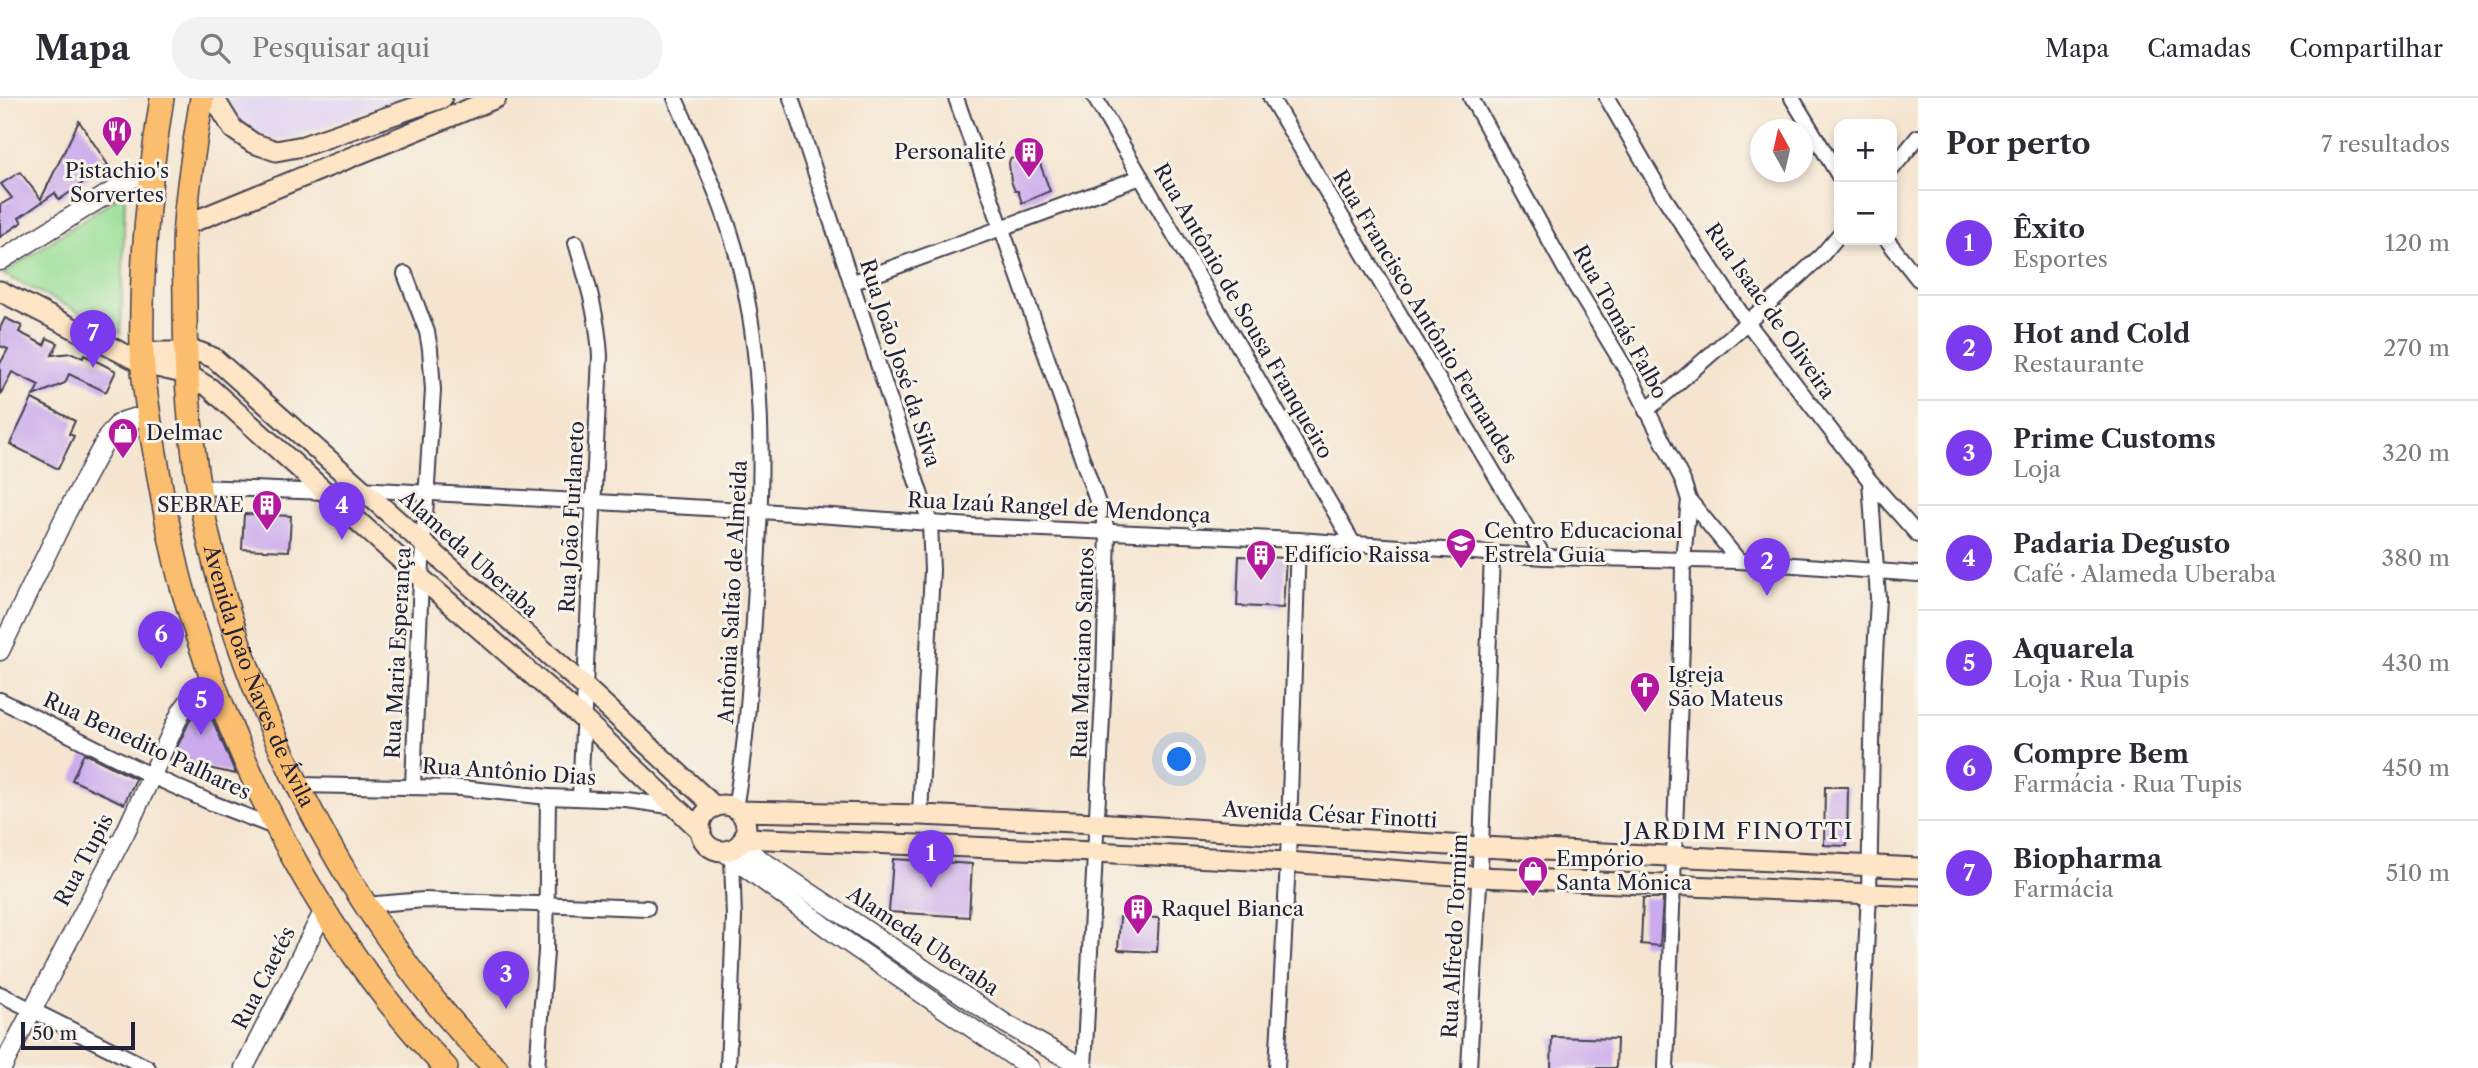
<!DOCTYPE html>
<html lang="pt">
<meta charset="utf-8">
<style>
:root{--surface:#fff;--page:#f2f2f3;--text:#2b2b33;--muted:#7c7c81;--line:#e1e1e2;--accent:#7c3aed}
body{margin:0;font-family:"Libre Caslon Text",serif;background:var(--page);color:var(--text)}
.controls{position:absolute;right:21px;top:21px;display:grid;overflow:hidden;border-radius:14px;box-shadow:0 4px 10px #0003}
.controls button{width:63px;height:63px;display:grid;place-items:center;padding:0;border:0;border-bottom:2px solid var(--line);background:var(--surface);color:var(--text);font:35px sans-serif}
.compass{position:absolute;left:1750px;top:21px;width:63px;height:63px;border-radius:50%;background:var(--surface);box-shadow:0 4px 10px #0003;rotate:352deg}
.scale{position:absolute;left:21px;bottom:18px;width:114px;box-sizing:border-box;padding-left:7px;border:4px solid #22223b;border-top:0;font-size:19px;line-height:24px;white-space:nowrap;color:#22223b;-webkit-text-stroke:5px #f7f3e8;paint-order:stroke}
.you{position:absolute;left:1180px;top:662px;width:24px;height:24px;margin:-18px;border:5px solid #fff;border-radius:50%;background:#1a73e8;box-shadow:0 0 0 10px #1a73e833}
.badge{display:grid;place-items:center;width:46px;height:46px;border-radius:50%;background:var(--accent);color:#fff;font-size:23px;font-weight:700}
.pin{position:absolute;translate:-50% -58px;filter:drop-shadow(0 2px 4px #0008)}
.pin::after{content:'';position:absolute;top:37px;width:24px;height:21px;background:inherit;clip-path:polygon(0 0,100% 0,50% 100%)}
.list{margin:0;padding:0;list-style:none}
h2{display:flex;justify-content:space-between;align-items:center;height:91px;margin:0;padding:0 28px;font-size:30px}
h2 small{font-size:23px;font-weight:400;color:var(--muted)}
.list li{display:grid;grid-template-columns:46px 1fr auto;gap:21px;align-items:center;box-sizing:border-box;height:105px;padding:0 28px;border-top:2px solid var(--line)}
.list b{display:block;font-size:26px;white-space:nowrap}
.list p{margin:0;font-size:23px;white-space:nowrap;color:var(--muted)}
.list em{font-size:23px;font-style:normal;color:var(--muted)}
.icon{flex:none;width:38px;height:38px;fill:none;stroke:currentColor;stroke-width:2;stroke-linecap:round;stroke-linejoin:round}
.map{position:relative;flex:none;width:1918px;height:970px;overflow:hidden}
header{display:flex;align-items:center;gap:42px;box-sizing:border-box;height:98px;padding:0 35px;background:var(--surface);border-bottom:2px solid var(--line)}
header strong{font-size:33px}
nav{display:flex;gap:38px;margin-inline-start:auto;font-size:24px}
.search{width:490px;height:63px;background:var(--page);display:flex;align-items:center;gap:18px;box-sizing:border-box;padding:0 24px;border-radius:28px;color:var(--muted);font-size:26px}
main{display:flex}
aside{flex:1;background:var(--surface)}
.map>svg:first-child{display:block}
</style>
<header>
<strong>Mapa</strong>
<div class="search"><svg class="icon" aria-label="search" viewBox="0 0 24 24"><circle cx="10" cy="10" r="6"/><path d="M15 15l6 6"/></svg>Pesquisar aqui</div>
<nav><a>Mapa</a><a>Camadas</a><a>Compartilhar</a></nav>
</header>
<main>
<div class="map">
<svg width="1918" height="970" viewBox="0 0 1918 970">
<rect width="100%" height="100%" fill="#f7f3e8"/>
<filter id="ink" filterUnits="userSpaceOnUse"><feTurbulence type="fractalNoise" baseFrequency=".0143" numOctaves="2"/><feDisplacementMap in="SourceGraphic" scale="14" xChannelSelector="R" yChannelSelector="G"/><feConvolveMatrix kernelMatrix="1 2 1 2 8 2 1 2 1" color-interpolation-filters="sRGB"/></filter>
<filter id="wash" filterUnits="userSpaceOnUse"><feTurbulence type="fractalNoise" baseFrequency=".00686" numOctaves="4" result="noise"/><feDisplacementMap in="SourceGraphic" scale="28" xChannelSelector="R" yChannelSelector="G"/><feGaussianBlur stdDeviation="1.57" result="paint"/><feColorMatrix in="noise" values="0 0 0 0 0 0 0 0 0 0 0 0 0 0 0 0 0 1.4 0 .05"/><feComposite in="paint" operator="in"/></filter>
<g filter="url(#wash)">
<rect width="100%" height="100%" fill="#f5e5d0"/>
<!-- built -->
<polygon fill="#e2d4f3" points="226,0 404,0 293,40 280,41 269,41 252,34 238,22"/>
<!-- green -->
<polygon fill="#9adf97" stroke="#5e8069" stroke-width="2" points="125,94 121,235 3,176"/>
<g id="blocks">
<!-- building -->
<g fill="#cbaaed">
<polygon points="79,23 108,67 59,102 55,95 19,120 22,124 0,139 0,107 12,100 1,86 20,74 41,101"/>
<polygon points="1033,55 1039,63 1050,93 1022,105 1018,93 1015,93 1011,83 1009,65 1010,61"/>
<polygon points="5,220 22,228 19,234 44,247 47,240 58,245 52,257 72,255 83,260 84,257 116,273 106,294 69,276 65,285 33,298 39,287 12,274 0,297 0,266 8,251 0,248 0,230"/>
<polygon points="32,301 75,323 69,336 74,338 58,371 10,346"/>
<polygon points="244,416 291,418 289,453 242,451"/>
<polygon points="1239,458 1286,460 1283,510 1237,508"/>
<polygon points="204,603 213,623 236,676 171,662 191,620"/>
<polygon points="84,655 136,681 124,706 72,682"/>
<polygon points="1825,689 1848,689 1847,748 1824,747"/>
<polygon points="893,761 972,766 969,819 889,814"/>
<polygon points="1643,800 1663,800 1660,848 1641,846"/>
<polygon points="1120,819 1159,820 1157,854 1118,852"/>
<polygon points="1552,939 1617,941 1616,970 1551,970"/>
</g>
</g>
</g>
<g filter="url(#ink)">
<use href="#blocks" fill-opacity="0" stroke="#423f51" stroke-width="2"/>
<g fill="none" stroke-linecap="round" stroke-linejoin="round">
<!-- minor casing -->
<g stroke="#423f51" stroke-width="18">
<g id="minor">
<path d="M675 0C700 57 727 112 741 173 767 282 762 394 755 505 751 574 747 643 735 710"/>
<polyline points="791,0 930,425 932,472 920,717"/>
<polyline points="956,0 1108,434 1104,581 1084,970"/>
<polyline points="1095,0 1354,447"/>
<polyline points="1271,0 1544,459"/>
<polyline points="1471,0 1564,169 1630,278 1683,383 1689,402 1739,463"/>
<polyline points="1607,0 1664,99 1746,223 1870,383 1918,437"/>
<polyline points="1792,0 1839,78"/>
<polyline points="1892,71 1918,39"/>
<polyline points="1887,142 1918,181"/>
<path d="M576 145C587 182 598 219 600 258L580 699"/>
<polyline points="405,176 427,234 430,251 433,292 421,480 413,688"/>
<polyline points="851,185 1141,79"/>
<polyline points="1646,313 1784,192 1821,158 1839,137"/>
<polyline points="198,389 326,394 359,391 762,413 972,428 1298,442 1544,459 1739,463 1918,476"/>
<polyline points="0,602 152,678 212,705 277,730"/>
<polyline points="297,687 461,690 548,699 627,702 676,709"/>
<polyline points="365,807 424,802 647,810"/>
<polyline points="0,896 148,970"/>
<polyline points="537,970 546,854 548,699"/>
<polyline points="728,970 734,820 732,760"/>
<polyline points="1277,970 1288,764 1298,442"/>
<polyline points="1469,970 1481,749 1492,456"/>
<polyline points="1666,970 1682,546 1683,461 1689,402"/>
<polyline points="1860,970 1869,796 1873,596 1878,500 1870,383"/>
</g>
</g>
<!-- tertiary casing -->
<g stroke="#423f51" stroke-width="21">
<g id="tertiary">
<polyline points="0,163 151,69"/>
<polyline points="0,553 67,414 109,336 120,324 133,320 150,320"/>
<polyline points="739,747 1006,926 1084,970"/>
<polyline points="723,753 837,837 1030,970"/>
<polyline points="2,970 126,733 181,614 194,596 214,583"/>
<polyline points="244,970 325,810"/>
</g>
</g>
<!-- secondary casing -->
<g stroke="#423f51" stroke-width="23">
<g id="secondary">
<polyline points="214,0 233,31 253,45 276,53 303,48 442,0"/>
<polyline points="185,127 496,0"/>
<polyline points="0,193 144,266 187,276 210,290 421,480 582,620 701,733"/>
<polyline points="142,254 199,254 214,260 584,588 715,709"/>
<circle cx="723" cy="730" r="23"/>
<polyline points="739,713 920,717 1096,725 1481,749 1918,770"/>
<polyline points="744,740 1095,754 1288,764 1480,779 1918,798"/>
</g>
</g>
<!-- primary casing -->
<g stroke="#423f51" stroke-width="26">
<g id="primary">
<path d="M162 0C149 83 140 169 142 253 143 291 152 336 158 373 165 413 172 453 183 492 234 667 320 838 446 970"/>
<path id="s1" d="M202 0C195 42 188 84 185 126 183 152 185 179 185 205 185 283 191 365 209 442 240 575 302 714 379 827 414 878 451 928 496 970"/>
</g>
</g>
<!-- minor -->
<use href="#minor" stroke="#fff" stroke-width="14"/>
<!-- tertiary -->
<use href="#tertiary" stroke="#fff" stroke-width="18"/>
<!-- secondary -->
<use href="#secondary" stroke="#fde5c5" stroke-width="19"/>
<!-- primary -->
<use href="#primary" stroke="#fabe6e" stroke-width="23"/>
</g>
</g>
<!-- icons -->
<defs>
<g id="restaurant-pin" transform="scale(1.575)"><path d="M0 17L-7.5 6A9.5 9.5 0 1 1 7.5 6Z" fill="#b5179e" stroke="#f7f3e8"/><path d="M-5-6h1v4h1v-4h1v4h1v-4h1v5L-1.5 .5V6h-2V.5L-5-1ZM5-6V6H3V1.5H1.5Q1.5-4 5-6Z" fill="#fff"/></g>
<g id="building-pin" transform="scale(1.575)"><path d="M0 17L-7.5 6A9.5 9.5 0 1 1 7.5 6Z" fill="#b5179e" stroke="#f7f3e8"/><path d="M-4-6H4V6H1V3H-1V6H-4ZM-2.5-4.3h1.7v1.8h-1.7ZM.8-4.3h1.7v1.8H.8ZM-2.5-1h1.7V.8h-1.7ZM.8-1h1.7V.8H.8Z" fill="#fff"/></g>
<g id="shop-pin" transform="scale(1.575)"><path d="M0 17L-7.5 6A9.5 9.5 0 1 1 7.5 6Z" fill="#b5179e" stroke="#f7f3e8"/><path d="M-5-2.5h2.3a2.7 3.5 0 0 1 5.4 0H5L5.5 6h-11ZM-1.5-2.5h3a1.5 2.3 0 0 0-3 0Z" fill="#fff"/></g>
<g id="school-pin" transform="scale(1.575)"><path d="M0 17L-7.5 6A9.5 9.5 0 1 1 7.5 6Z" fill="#b5179e" stroke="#f7f3e8"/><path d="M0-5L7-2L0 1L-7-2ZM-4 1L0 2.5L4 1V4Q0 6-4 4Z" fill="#fff"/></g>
<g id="church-pin" transform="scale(1.575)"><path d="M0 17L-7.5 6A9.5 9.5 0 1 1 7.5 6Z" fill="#b5179e" stroke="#f7f3e8"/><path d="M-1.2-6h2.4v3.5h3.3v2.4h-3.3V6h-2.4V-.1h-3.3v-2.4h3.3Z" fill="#fff"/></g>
</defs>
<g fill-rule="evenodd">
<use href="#restaurant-pin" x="117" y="33"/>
<use href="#building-pin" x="1029" y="54"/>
<use href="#shop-pin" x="123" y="335"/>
<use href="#building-pin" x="267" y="407"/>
<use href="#school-pin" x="1461" y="445"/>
<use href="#building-pin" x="1261" y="457"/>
<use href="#church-pin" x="1645" y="589"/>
<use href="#shop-pin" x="1533" y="773"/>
<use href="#building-pin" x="1138" y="811"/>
</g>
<g text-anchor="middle" stroke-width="6" stroke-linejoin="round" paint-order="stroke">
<!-- poi labels -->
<g font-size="21" fill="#22223b" stroke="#f7f3e8" text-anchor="start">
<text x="1006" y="61" text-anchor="end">Personalité</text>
<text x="117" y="80" text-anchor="middle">Pistachio's<tspan x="117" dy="24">Sorvertes</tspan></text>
<text x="146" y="342">Delmac</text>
<text x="244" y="414" text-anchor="end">SEBRAE</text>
<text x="1484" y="440">Centro Educacional<tspan x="1484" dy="24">Estrela Guia</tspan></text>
<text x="1284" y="464">Edifício Raissa</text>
<text x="1668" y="584">Igreja<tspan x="1668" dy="24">São Mateus</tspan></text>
<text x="1556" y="768">Empório<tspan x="1556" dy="24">Santa Mônica</tspan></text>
<text x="1161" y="818">Raquel Bianca</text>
</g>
<!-- street labels -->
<g font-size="21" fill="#22223b" stroke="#f7f3e8">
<text transform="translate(1243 213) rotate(60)" y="7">Rua Antônio de Sousa Franqueiro</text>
<text transform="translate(1770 213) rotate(55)" y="7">Rua Isaac de Oliveira</text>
<text transform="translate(1425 219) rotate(59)" y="7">Rua Francisco Antônio Fernandes</text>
<text transform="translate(1620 224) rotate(61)" y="7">Rua Tomás Falbo</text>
<text transform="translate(900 265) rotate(72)" y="7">Rua João José da Silva</text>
<text transform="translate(1059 410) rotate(3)" y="7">Rua Izaú Rangel de Mendonça</text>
<text transform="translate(572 419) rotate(-87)" y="7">Rua João Furlaneto</text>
<text transform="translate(469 456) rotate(42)" y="7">Alameda Uberaba</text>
<text transform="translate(733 494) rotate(-87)" y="7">Antônia Saltão de Almeida</text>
<text transform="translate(398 555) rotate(-87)" y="7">Rua Maria Esperança</text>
<text transform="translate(1083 555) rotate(-88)" y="7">Rua Marciano Santos</text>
<text dy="7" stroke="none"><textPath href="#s1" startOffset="590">Avenida João Naves de Ávila</textPath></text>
<text transform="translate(147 648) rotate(25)" y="7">Rua Benedito Palhares</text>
<text transform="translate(509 674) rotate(4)" y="7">Rua Antônio Dias</text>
<text transform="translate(1330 717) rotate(3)" y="7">Avenida César Finotti</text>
<text transform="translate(84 762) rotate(-62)" y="7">Rua Tupis</text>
<text transform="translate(1455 838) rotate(-87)" y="7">Rua Alfredo Tormim</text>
<text transform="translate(923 843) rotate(34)" y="7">Alameda Uberaba</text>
<text transform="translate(264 880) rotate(-63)" y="7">Rua Caetés</text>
</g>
<!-- neighbourhood labels -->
<g font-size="23" letter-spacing="2" fill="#22223b" stroke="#f7f3e8">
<text x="1739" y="741">JARDIM FINOTTI</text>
</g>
</g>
</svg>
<div class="controls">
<button>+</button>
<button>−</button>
</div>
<svg class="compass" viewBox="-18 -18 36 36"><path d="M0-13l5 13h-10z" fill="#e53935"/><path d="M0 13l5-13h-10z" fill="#7c7c81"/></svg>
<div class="scale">50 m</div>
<div class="you"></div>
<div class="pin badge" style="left:931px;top:790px">1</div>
<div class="pin badge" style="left:1767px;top:498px">2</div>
<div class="pin badge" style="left:506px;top:911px">3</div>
<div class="pin badge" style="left:342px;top:442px">4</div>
<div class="pin badge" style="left:201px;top:637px">5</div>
<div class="pin badge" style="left:161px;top:571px">6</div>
<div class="pin badge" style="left:93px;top:270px">7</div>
</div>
<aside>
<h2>Por perto<small>7 resultados</small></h2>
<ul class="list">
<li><span class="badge">1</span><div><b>Êxito</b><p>Esportes</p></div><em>120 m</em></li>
<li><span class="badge">2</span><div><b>Hot and Cold</b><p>Restaurante</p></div><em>270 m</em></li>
<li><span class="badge">3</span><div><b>Prime Customs</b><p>Loja</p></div><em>320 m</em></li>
<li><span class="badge">4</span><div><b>Padaria Degusto</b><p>Café · Alameda Uberaba</p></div><em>380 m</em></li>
<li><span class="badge">5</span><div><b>Aquarela</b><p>Loja · Rua Tupis</p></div><em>430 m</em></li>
<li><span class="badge">6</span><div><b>Compre Bem</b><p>Farmácia · Rua Tupis</p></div><em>450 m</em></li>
<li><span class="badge">7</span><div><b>Biopharma</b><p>Farmácia</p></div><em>510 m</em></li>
</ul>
</aside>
</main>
